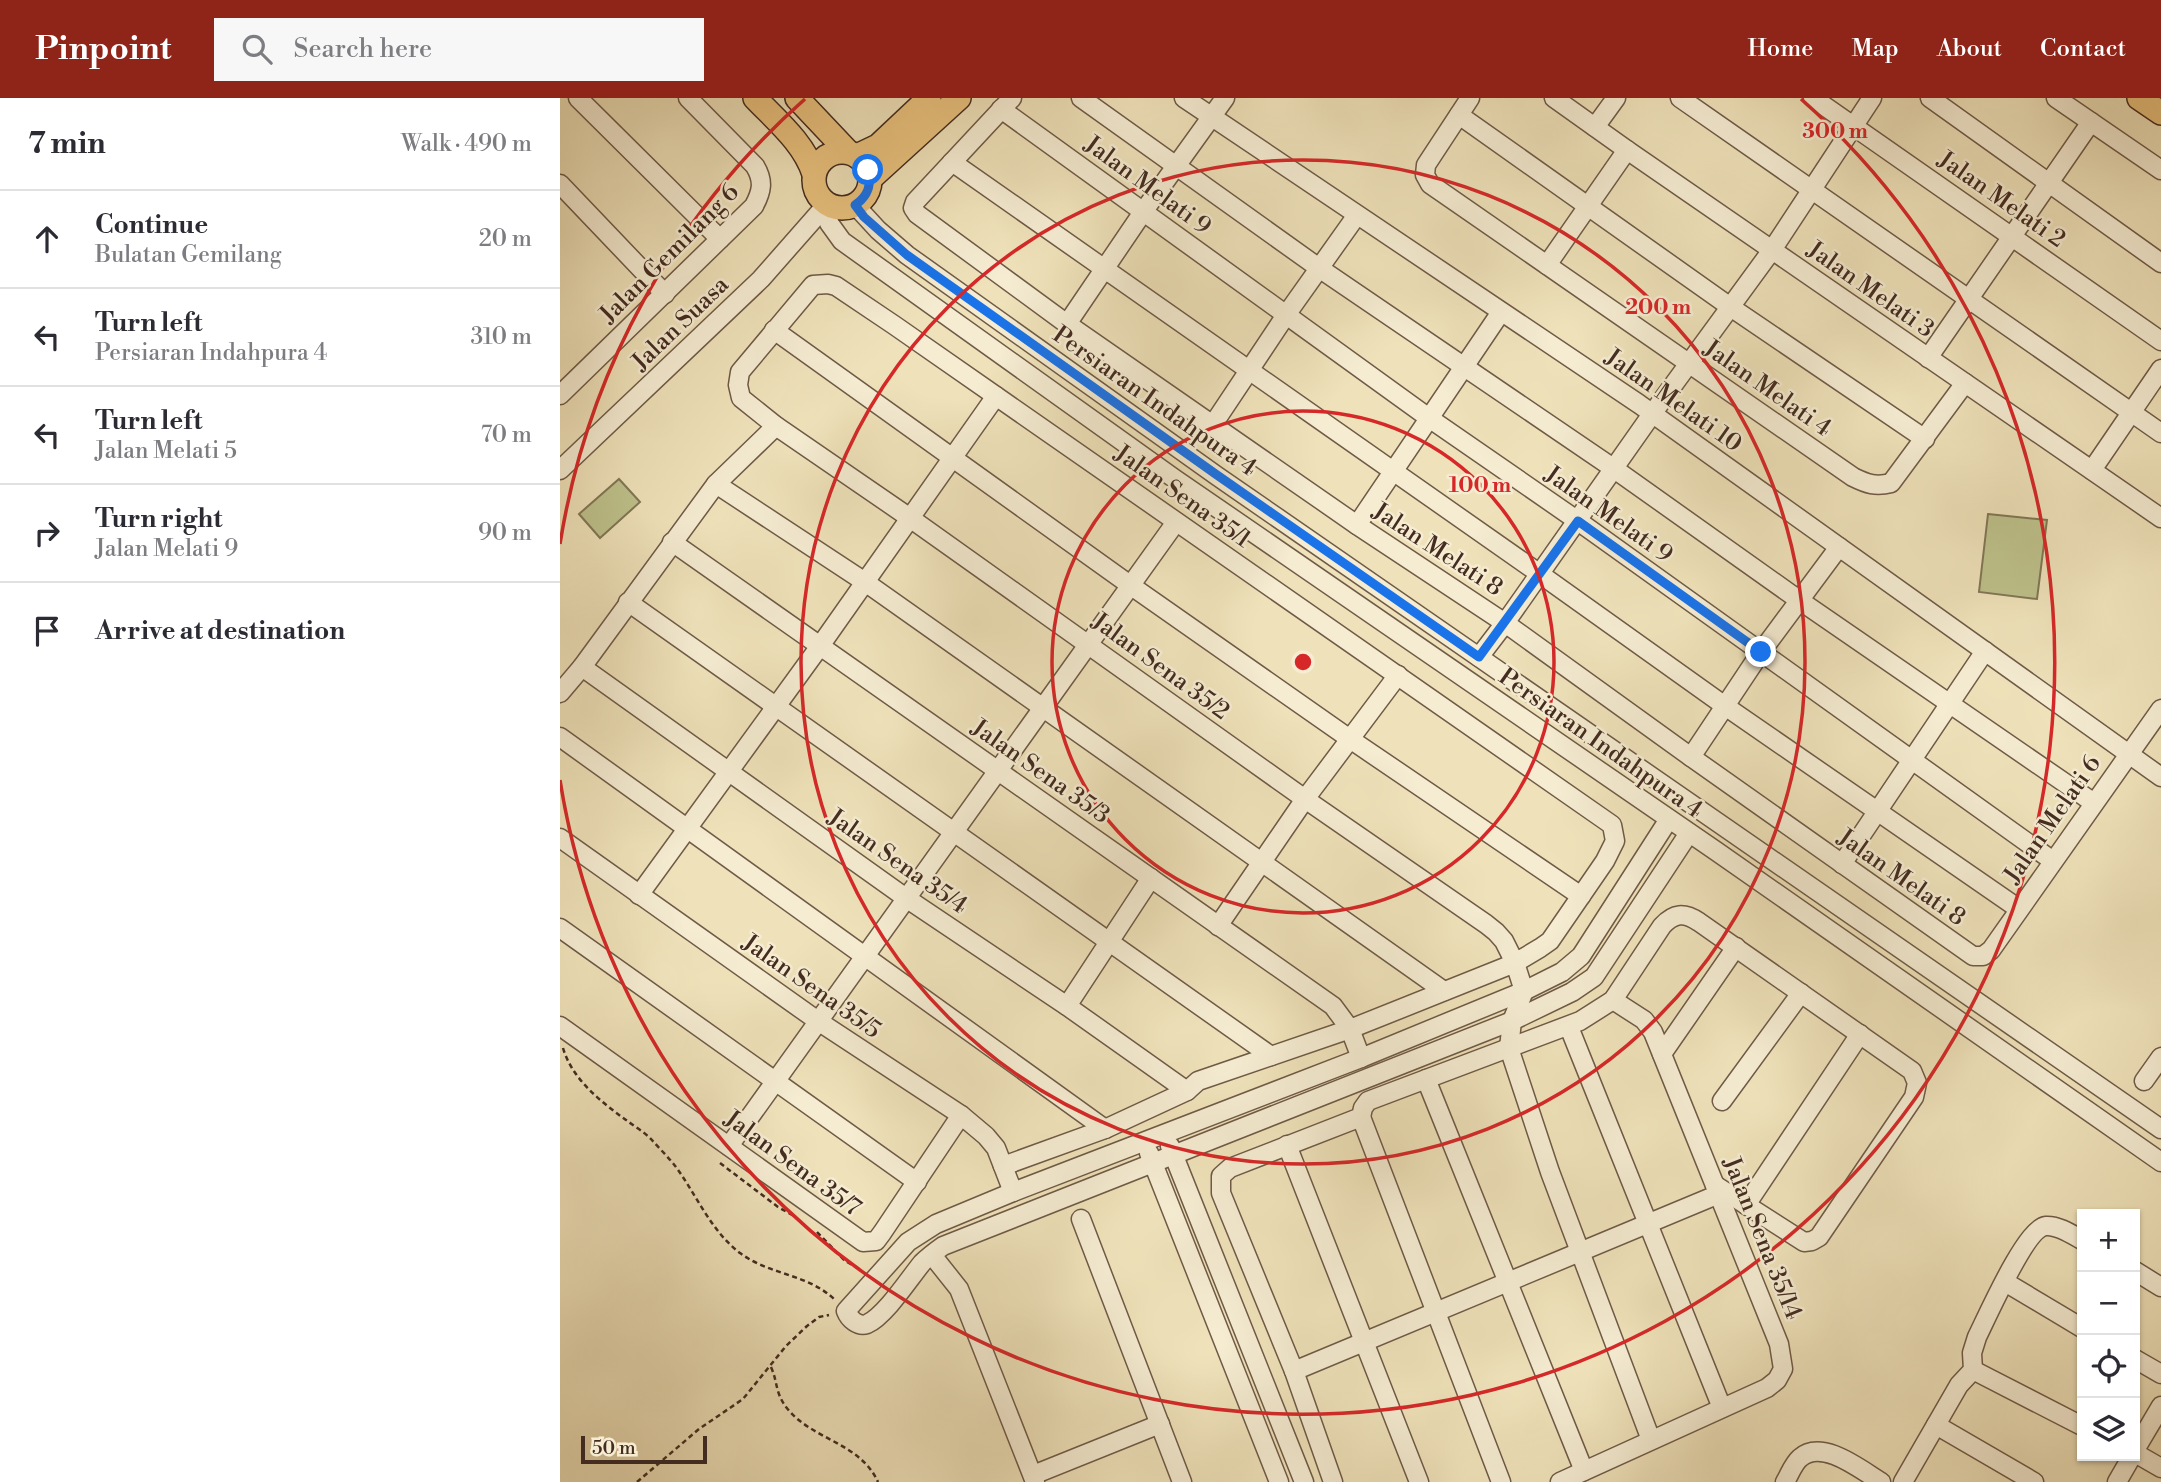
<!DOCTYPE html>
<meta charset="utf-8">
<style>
:root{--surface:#fff;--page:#f7f7f7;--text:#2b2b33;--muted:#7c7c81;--line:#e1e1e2;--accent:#8f2418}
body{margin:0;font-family:"Libre Bodoni",serif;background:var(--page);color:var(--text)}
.controls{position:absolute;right:21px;bottom:21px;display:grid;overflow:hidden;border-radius:0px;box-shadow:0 2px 5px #0004}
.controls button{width:63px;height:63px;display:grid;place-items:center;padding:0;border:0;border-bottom:2px solid var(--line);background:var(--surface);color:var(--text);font:35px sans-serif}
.scale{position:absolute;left:21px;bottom:18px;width:126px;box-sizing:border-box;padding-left:7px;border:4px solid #442c21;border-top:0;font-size:19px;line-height:24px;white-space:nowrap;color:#442c21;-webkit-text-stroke:5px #f5ecd2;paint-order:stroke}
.stop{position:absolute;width:21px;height:21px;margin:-16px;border:5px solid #1a73e8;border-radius:50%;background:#fff}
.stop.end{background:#1a73e8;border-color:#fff;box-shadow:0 2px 7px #0008}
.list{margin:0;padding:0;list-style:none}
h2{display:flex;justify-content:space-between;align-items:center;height:91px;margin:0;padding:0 28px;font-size:30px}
h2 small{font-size:23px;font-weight:400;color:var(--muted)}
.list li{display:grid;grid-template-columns:46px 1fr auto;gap:21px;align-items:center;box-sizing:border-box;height:98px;padding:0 28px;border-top:2px solid var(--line)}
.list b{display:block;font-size:26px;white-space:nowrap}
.list p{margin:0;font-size:23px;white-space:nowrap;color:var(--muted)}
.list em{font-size:23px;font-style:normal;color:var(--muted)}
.icon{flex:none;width:38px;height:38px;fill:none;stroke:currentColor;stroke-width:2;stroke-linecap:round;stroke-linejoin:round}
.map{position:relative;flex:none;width:1601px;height:1384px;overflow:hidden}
header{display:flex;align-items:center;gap:42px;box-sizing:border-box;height:98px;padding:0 35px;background:var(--accent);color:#fff}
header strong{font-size:33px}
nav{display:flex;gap:38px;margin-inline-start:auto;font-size:24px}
.search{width:490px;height:63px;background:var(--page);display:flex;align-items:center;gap:18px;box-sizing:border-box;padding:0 24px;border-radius:0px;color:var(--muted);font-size:26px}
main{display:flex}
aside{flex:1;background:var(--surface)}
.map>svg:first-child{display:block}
</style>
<header>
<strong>Pinpoint</strong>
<div class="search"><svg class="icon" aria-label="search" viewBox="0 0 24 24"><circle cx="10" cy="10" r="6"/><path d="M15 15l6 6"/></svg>Search here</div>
<nav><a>Home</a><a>Map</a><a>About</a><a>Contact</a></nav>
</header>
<main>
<aside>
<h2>7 min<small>Walk · 490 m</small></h2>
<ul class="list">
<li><svg class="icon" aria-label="ahead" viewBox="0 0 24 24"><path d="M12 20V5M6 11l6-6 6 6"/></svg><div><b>Continue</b><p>Bulatan Gemilang</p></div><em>20 m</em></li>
<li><svg class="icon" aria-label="left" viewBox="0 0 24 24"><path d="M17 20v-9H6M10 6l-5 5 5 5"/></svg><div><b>Turn left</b><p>Persiaran Indahpura 4</p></div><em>310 m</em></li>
<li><svg class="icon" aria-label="left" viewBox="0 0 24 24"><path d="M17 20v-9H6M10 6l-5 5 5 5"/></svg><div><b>Turn left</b><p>Jalan Melati 5</p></div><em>70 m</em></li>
<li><svg class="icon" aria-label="right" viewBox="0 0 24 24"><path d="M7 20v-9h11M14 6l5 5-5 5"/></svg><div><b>Turn right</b><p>Jalan Melati 9</p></div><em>90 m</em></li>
<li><svg class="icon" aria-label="arrive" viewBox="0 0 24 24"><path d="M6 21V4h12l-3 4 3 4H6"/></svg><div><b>Arrive at destination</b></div></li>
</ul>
</aside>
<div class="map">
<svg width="1601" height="1384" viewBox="0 0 1601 1384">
<rect width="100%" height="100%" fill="#efe2ba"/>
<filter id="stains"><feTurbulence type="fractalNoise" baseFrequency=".00286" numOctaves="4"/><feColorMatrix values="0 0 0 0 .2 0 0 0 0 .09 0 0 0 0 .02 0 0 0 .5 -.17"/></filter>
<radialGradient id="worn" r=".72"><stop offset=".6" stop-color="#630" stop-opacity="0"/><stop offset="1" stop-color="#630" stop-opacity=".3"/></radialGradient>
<!-- green -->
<g fill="#bec28c" stroke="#817756" stroke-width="2">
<polygon points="59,381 80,404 40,440 19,416"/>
<polygon points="1428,416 1487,422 1477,501 1419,494"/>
</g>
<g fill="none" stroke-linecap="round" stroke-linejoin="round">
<!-- minor casing -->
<g stroke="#6f5a47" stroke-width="21">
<g id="minor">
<polyline points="18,0 160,141"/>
<polyline points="452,0 355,104 353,110 357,116 507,226 797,427 945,525 1131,659 1413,858 1423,858 1431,852 1601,611"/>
<polyline points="521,0 759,170 1053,370 1239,502 1534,705"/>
<polyline points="624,0 1079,306 1601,679"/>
<path d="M910 0 866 67 865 77 870 86 1293 379C1307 386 1316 389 1331 385L1405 285"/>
<polyline points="994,0 1067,52 1601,420"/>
<polyline points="1120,0 1601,335"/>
<polyline points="1253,0 1601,243"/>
<polyline points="1370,0 1601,165"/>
<polyline points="1496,0 1601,72"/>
<polyline points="441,11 869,320 1018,423 1493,763"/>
<polyline points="899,17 1169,208 1365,341"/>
<polyline points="1035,29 1056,0"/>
<polyline points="392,64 980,476 1165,608 1459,811"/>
<polyline points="0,86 105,196"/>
<polyline points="267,106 269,125 282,143 615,381 1156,753 1601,1064"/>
<polyline points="295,107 318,132 347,157 657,378 1601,1031"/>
<polyline points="987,167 1067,52"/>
<polyline points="507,226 583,114 665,0"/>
<polyline points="214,232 570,487 790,641 1021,798"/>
<polyline points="1368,260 1531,24"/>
<path d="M0 297 194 108C202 93 204 83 195 68L128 0"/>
<polyline points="652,328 726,217 797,117"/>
<polyline points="0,372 201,181 267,106"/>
<polyline points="1532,372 1601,271"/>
<polyline points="156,386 305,484 884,893"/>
<polyline points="797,427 941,214"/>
<polyline points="112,444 773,908 790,931 801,960"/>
<polyline points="68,504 711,958"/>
<polyline points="919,559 945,525 1092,316 1212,152 1312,0"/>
<polyline points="22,569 346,800 507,908 627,993"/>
<polyline points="0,595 22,569 156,386 216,328"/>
<polyline points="0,639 545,1031"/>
<polyline points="1131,659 1201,554 1279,449"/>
<path d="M1109 721 1021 858 1002 874 964 893 801 960 453 1094 376 1126 348 1144 286 1213C289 1221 298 1229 307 1226 325 1218 349 1181 362 1165 368 1159 376 1153 383 1148L952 923 1012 894 1034 879 1129 735"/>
<polyline points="0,740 258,923 401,1017 426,1038 436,1050 453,1094"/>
<polyline points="1282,766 1425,553"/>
<polyline points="79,797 260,548 436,298"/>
<polyline points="658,828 745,701 838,577"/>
<polyline points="0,830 357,1084"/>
<polyline points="507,908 591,780"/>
<polyline points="0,928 303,1144 316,1143 322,1135 401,1017"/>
<polyline points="1009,929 1162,1310"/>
<polyline points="1102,956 1176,849"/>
<polyline points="866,981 1024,1373"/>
<polyline points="1584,983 1601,959"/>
<polyline points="1162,1003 1241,895"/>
<polyline points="801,1019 941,1384"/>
<polyline points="727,1047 859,1384"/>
<polyline points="169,1048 616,424"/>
<polyline points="610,1048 744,1384"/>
<polyline points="589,1055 719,1384"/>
<polyline points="443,1068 545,1031 627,993 638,983 790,931 955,865 980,850 990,843 1045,763 1055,743 1052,727 334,227 276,188 268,186 253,187 180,274 178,287 181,300 216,328 350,420 745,701 926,826 936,834 944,843 955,865 964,893 952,923 949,950 990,1074 1091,1342"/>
<polyline points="1186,1107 1300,936"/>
<polyline points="521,1121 622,1384"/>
<polyline points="372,1157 399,1191 475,1384"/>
<polyline points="1575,1173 1601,1189"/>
<polyline points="1445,1184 1522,1230"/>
<polyline points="1575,1261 1601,1276"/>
<polyline points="1413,1272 1522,1328"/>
<polyline points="734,1273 1159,1096"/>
<polyline points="1376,1327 1474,1384"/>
<polyline points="1575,1352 1601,1308"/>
<polyline points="1575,1355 1601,1370"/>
<polyline points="473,1377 600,1326"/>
<path d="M773 1384 734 1273 661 1095V1078L670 1070 801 1019 803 1010 808 1003 1020 923 1053 902 1102 828C1114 815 1124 814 1139 824L1352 973 1357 985 1354 999 1259 1139 1252 1143 1244 1144 1155 1087"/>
<polyline points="1000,1384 1207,1290 1217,1282 1223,1271 1219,1246 1093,934 1084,922 1053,902"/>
<path d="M1225 1384C1230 1376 1233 1366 1240 1360 1262 1340 1301 1372 1321 1384"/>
<path d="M1343 1384 1399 1287 1413 1272 1412 1255 1417 1239C1427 1219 1466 1130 1486 1128 1498 1127 1513 1137 1522 1142"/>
<polyline points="1557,1384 1572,1358"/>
</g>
</g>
<!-- major casing -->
<g stroke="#442c21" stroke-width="26">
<g id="major">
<path d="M195 0C217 23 244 45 254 76"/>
<polyline points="237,0 288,54"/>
<polyline points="1579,0 1601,15"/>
<circle cx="282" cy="82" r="28"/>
<polyline points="297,58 318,48 369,0"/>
<polyline points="310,81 399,0"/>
</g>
</g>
<!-- path -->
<g stroke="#442c21" stroke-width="2.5" stroke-dasharray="5 3.5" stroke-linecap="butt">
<path d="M3 950C12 981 40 1003 66 1022 74 1028 84 1034 91 1041 99 1050 109 1060 116 1069 137 1098 151 1133 180 1155 209 1177 249 1176 275 1202"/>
<polyline points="160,1065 218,1109 234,1118"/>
<polyline points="257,1134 284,1162 301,1172"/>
<path d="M211 1269C218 1285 215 1294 226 1309 251 1342 300 1344 318 1384"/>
<polyline points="77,1384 139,1331 183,1301 226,1248 247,1228 259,1219 269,1217"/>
</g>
<!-- minor -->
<use href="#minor" stroke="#f5ecd2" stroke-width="18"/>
<!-- major -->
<use href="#major" stroke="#e8c17d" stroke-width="23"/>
</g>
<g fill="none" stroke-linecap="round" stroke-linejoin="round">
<!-- route -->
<path stroke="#1a73e8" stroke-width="9" d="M308 72C312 87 308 98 295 107L304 119 347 157 657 377 919 559 1018 423 1201 554"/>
</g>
<!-- distance rings -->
<g fill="none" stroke="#d62828" stroke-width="3.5">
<circle cx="743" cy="564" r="251"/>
<circle cx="743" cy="564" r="502"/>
<path d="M0 446A752 752 0 0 1 245 1M1241 1A752 752 0 1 1 0 682"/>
</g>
<g text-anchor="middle" stroke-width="5" stroke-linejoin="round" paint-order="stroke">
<!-- street labels -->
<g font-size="24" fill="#442c21" stroke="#f5ecd2">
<text transform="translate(588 87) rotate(36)" y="8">Jalan Melati 9</text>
<text transform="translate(1442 101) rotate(35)" y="8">Jalan Melati 2</text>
<text transform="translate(109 155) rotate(-45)" y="8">Jalan Gemilang 6</text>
<text transform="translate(1311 191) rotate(35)" y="8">Jalan Melati 3</text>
<text transform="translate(120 225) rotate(-44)" y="8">Jalan Suasa</text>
<text transform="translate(1208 290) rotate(35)" y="8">Jalan Melati 4</text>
<text transform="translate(1114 302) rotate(35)" y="8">Jalan Melati 10</text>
<text transform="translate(595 303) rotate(35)" y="8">Persiaran Indahpura 4</text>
<text transform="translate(623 398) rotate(35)" y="8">Jalan Sena 35/1</text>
<text transform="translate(1049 416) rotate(35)" y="8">Jalan Melati 9</text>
<text transform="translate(878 451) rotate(33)" y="8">Jalan Melati 8</text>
<text transform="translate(601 568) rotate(36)" y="8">Jalan Sena 35/2</text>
<text transform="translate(1041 645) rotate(35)" y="8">Persiaran Indahpura 4</text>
<text transform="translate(481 673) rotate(35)" y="8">Jalan Sena 35/3</text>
<text transform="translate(1492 721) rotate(-55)" y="8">Jalan Melati 6</text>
<text transform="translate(338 763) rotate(35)" y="8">Jalan Sena 35/4</text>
<text transform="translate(1342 779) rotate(35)" y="8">Jalan Melati 8</text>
<text transform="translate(252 888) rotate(35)" y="8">Jalan Sena 35/5</text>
<text transform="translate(233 1065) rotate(36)" y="8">Jalan Sena 35/7</text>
<text transform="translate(1203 1140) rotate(68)" y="8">Jalan Sena 35/14</text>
</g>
</g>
<circle cx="743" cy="564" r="10" fill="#d62828" stroke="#f5ecd2" stroke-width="3.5"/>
<g font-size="21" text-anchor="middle" font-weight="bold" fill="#d62828" stroke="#f5ecd2" stroke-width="5" stroke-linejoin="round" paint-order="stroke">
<text x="1275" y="40">300 m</text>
<text x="1098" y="216">200 m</text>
<text x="920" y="394">100 m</text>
</g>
<rect width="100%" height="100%" filter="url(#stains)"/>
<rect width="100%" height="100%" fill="url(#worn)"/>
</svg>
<div class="controls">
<button>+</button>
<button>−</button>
<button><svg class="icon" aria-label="locate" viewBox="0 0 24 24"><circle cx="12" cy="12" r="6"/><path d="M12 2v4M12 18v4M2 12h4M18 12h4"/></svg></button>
<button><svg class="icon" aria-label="layers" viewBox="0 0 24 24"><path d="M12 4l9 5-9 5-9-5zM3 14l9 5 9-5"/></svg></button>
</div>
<div class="scale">50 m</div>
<div class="stop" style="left:308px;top:72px"></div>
<div class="stop end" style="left:1201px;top:554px"></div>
</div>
</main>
